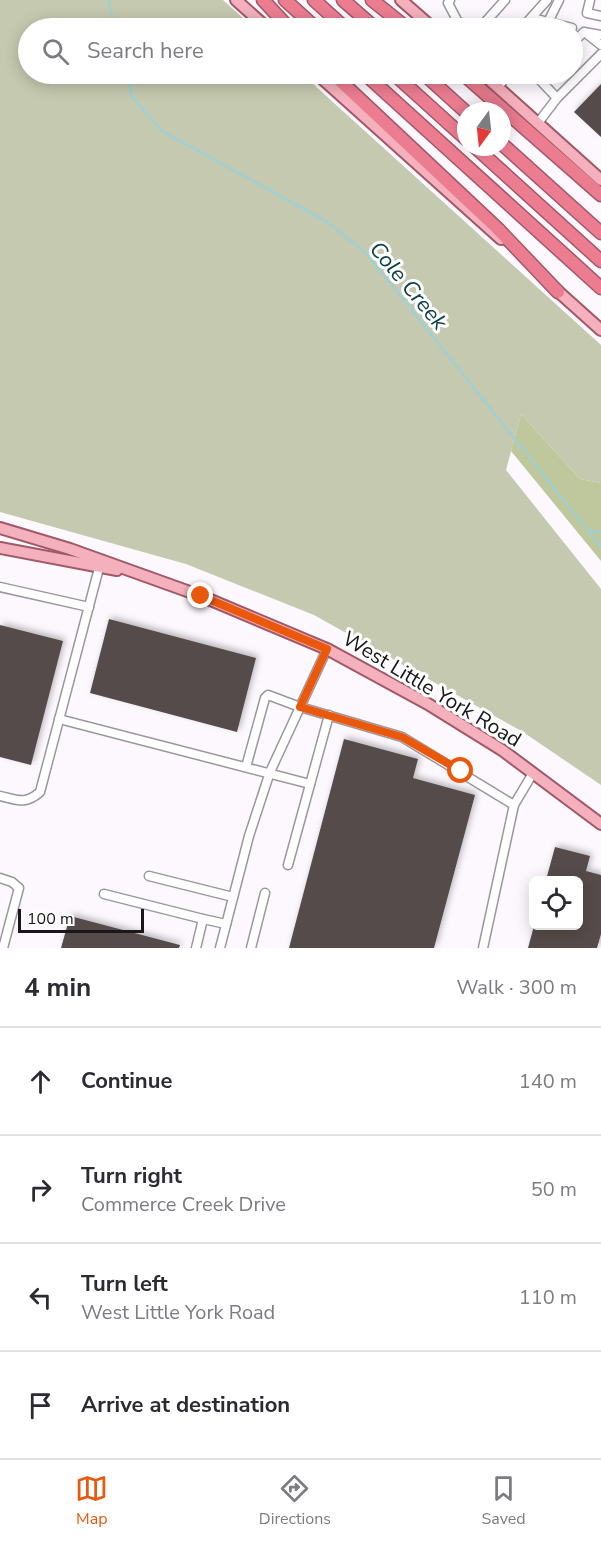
<!DOCTYPE html>
<meta charset="utf-8">
<style>
:root{--surface:#fff;--page:#f2f2f3;--text:#2b2b33;--muted:#7c7c81;--line:#e1e1e2;--accent:#ea580c}
body{margin:0;font-family:"Nunito Sans",sans-serif;background:var(--page);color:var(--text)}
.controls{position:absolute;right:18px;bottom:18px;display:grid;overflow:hidden;border-radius:9px;box-shadow:0 3px 15px #0003}
.controls button{width:54px;height:54px;display:grid;place-items:center;padding:0;border:0;border-bottom:2px solid var(--line);background:var(--surface);color:var(--text);font:30px sans-serif}
.compass{position:absolute;left:457px;top:102px;width:54px;height:54px;border-radius:50%;background:var(--surface);box-shadow:0 3px 15px #0003;rotate:195deg}
.scale{position:absolute;left:18px;bottom:15px;width:126px;box-sizing:border-box;padding-left:6px;border:3px solid #19171a;border-top:0;font-size:16px;line-height:21px;white-space:nowrap;color:#19171a;-webkit-text-stroke:4px #fff;paint-order:stroke}
.stop{position:absolute;width:18px;height:18px;margin:-14px;border:4px solid #ea580c;border-radius:50%;background:#fff}
.stop.end{background:#ea580c;border-color:#fff;box-shadow:0 2px 6px #0008}
.list{margin:0;padding:0;list-style:none}
h2{display:flex;justify-content:space-between;align-items:center;height:78px;margin:0;padding:0 24px;font-size:26px}
h2 small{font-size:20px;font-weight:400;color:var(--muted)}
.list li{display:grid;grid-template-columns:39px 1fr auto;gap:18px;align-items:center;box-sizing:border-box;height:108px;padding:0 24px;border-top:2px solid var(--line)}
.list b{display:block;font-size:22px;white-space:nowrap}
.list p{margin:0;font-size:20px;white-space:nowrap;color:var(--muted)}
.list em{font-size:20px;font-style:normal;color:var(--muted)}
.icon{flex:none;width:33px;height:33px;fill:none;stroke:currentColor;stroke-width:2;stroke-linecap:round;stroke-linejoin:round}
.map{position:relative;flex:none;width:601px;height:948px;overflow:hidden}
.search{position:absolute;background:var(--surface);box-shadow:0 3px 15px #0003;left:18px;right:18px;top:18px;height:66px;display:flex;align-items:center;gap:15px;box-sizing:border-box;padding:0 21px;border-radius:33px;color:var(--muted);font-size:22px}
.sheet{height:510px;background:var(--surface)}
nav{display:flex;justify-content:space-around;align-items:center;box-sizing:border-box;height:84px;border-top:2px solid var(--line);background:var(--surface);font-size:16px;color:var(--muted)}
nav a{display:grid;justify-items:center;gap:3px}
nav .on{color:var(--accent)}
.map>svg:first-child{display:block}
</style>
<div class="map">
<svg width="601" height="948" viewBox="0 0 601 948">
<defs>
<filter id="shadow"><feDropShadow dx="2.5" dy="-2.5" stdDeviation="3" flood-color="#0004"/></filter>
</defs>
<rect width="100%" height="100%" fill="#fcf8fe"/>
<!-- green -->
<polygon fill="#c4c9af" points="0,0 223,0 254,28 28,28 28,74 302,74 601,345 601,483 580,479 521,414 506,470 601,589 601,785 523,732 314,615 186,564 0,512"/>
<!-- forest -->
<polygon fill="#bfc79c" points="521,414 580,479 601,483 601,561 511,451"/>
<g fill="none" stroke-linecap="round" stroke-linejoin="round">
<!-- stream -->
<g stroke="#99d2da" stroke-width="2">
<polyline points="108,0 115,28"/>
<polyline points="126,74 132,97 162,131 326,221 366,253 601,547"/>
<polyline points="589,531 601,532"/>
</g>
</g>
<!-- building -->
<g fill="#564c4b" filter="url(#shadow)">
<polygon points="601,84 601,137 574,112"/>
<polygon points="109,619 256,658 237,732 90,693"/>
<polygon points="0,625 63,641 31,765 0,757"/>
<polygon points="344,739 418,759 413,778 475,795 434,948 289,948"/>
<polygon points="555,847 590,856 586,871 601,875 601,934 597,948 528,948 534,926 578,926 578,880 546,880"/>
<polygon points="70,916 180,945 179,948 61,948"/>
</g>
<g fill="none" stroke-linecap="round" stroke-linejoin="round">
<!-- minor casing -->
<g stroke="#9c979f" stroke-width="11">
<g id="minor">
<polyline points="450,0 448,3 458,22 480,28 505,0"/>
<polyline points="590,0 587,13 601,16"/>
<polyline points="532,18 572,28"/>
<polyline points="522,28 547,0"/>
<polyline points="545,28 559,0"/>
<polyline points="587,34 601,45"/>
<polyline points="572,43 584,32 601,35"/>
<polyline points="541,74 537,77 557,98"/>
<polyline points="498,87 509,74"/>
<polyline points="538,123 557,98 601,54"/>
<polyline points="0,587 89,607"/>
<polyline points="59,719 310,784"/>
<polyline points="246,767 265,698 268,695 300,707 402,737 514,805"/>
<path d="M0 796C18 800 25 805 40 792L99 568"/>
<polyline points="288,865 329,715"/>
<polyline points="149,876 233,897"/>
<polyline points="0,878 12,882 19,888 3,948"/>
<polyline points="104,894 203,919"/>
<polyline points="196,948 203,919 226,924"/>
<polyline points="220,948 249,836 270,772 327,649"/>
<polyline points="251,948 265,893"/>
<polyline points="483,948 514,805 533,773"/>
</g>
</g>
<!-- major casing -->
<g stroke="#a25967" stroke-width="14">
<g id="major">
<polyline points="236,0 267,28"/>
<polyline points="401,0 433,28"/>
<polyline points="317,74 501,239"/>
<polyline points="483,74 601,180"/>
<polyline points="552,286 601,330"/>
<polyline points="0,528 70,549 201,596 327,649 428,704 502,750 601,824"/>
<polyline points="0,548 117,570"/>
</g>
</g>
<!-- highway casing -->
<g stroke="#a25967" stroke-width="15">
<g id="highway">
<polyline points="263,0 289,28"/>
<polyline points="285,0 316,28"/>
<polyline points="314,0 345,28"/>
<polyline points="343,0 375,28"/>
<polyline points="372,0 407,28"/>
<polyline points="333,74 498,229 558,292"/>
<polyline points="365,74 601,288"/>
<polyline points="394,74 466,139"/>
<polyline points="424,74 466,112"/>
<polyline points="463,74 601,195"/>
<polyline points="502,144 601,233"/>
<polyline points="475,147 601,261"/>
</g>
</g>
<!-- minor -->
<use href="#minor" stroke="#fff" stroke-width="8"/>
<!-- major -->
<use href="#major" stroke="#f4b1bd" stroke-width="10"/>
<!-- highway -->
<use href="#highway" stroke="#ec7d91" stroke-width="12"/>
</g>
<g fill="none" stroke-linecap="round" stroke-linejoin="round">
<!-- route -->
<polyline stroke="#ea580c" stroke-width="8" points="201,596 327,649 300,707 402,737 461,771"/>
</g>
<g text-anchor="middle" stroke-width="6" stroke-linejoin="round" paint-order="stroke">
<!-- street labels -->
<g font-size="21" fill="#19171a" stroke="#fff">
<text transform="translate(432 689) rotate(31)" y="7">West Little York Road</text>
</g>
<!-- water labels -->
<g font-size="22" font-style="italic" fill="#0e4249" stroke="#fff">
<text transform="translate(409 285) rotate(50)" y="8">Cole Creek</text>
</g>
</g>
</svg>
<div class="controls">
<button><svg class="icon" aria-label="locate" viewBox="0 0 24 24"><circle cx="12" cy="12" r="6"/><path d="M12 2v4M12 18v4M2 12h4M18 12h4"/></svg></button>
</div>
<svg class="compass" viewBox="-18 -18 36 36"><path d="M0-13l5 13h-10z" fill="#e53935"/><path d="M0 13l5-13h-10z" fill="#7c7c81"/></svg>
<div class="scale">100 m</div>
<div class="stop" style="left:461px;top:771px"></div>
<div class="stop end" style="left:201px;top:596px"></div>
<div class="search"><svg class="icon" aria-label="search" viewBox="0 0 24 24"><circle cx="10" cy="10" r="6"/><path d="M15 15l6 6"/></svg>Search here</div>
</div>
<section class="sheet">
<h2>4 min<small>Walk · 300 m</small></h2>
<ul class="list">
<li><svg class="icon" aria-label="ahead" viewBox="0 0 24 24"><path d="M12 20V5M6 11l6-6 6 6"/></svg><div><b>Continue</b></div><em>140 m</em></li>
<li><svg class="icon" aria-label="right" viewBox="0 0 24 24"><path d="M7 20v-9h11M14 6l5 5-5 5"/></svg><div><b>Turn right</b><p>Commerce Creek Drive</p></div><em>50 m</em></li>
<li><svg class="icon" aria-label="left" viewBox="0 0 24 24"><path d="M17 20v-9H6M10 6l-5 5 5 5"/></svg><div><b>Turn left</b><p>West Little York Road</p></div><em>110 m</em></li>
<li><svg class="icon" aria-label="arrive" viewBox="0 0 24 24"><path d="M6 21V4h12l-3 4 3 4H6"/></svg><div><b>Arrive at destination</b></div></li>
</ul>
</section>
<nav>
<a class="on"><svg class="icon" aria-label="map" viewBox="0 0 24 24"><path d="M3 6l6-2 6 2 6-2v14l-6 2-6-2-6 2zM9 4v14M15 6v14"/></svg>Map</a>
<a><svg class="icon" aria-label="directions" viewBox="0 0 24 24"><path d="M12 3l9 9-9 9-9-9zM9 14v-3h6M13 9l2 2-2 2"/></svg>Directions</a>
<a><svg class="icon" aria-label="saved" viewBox="0 0 24 24"><path d="M7 4h10v16l-5-4-5 4z"/></svg>Saved</a>
</nav>
